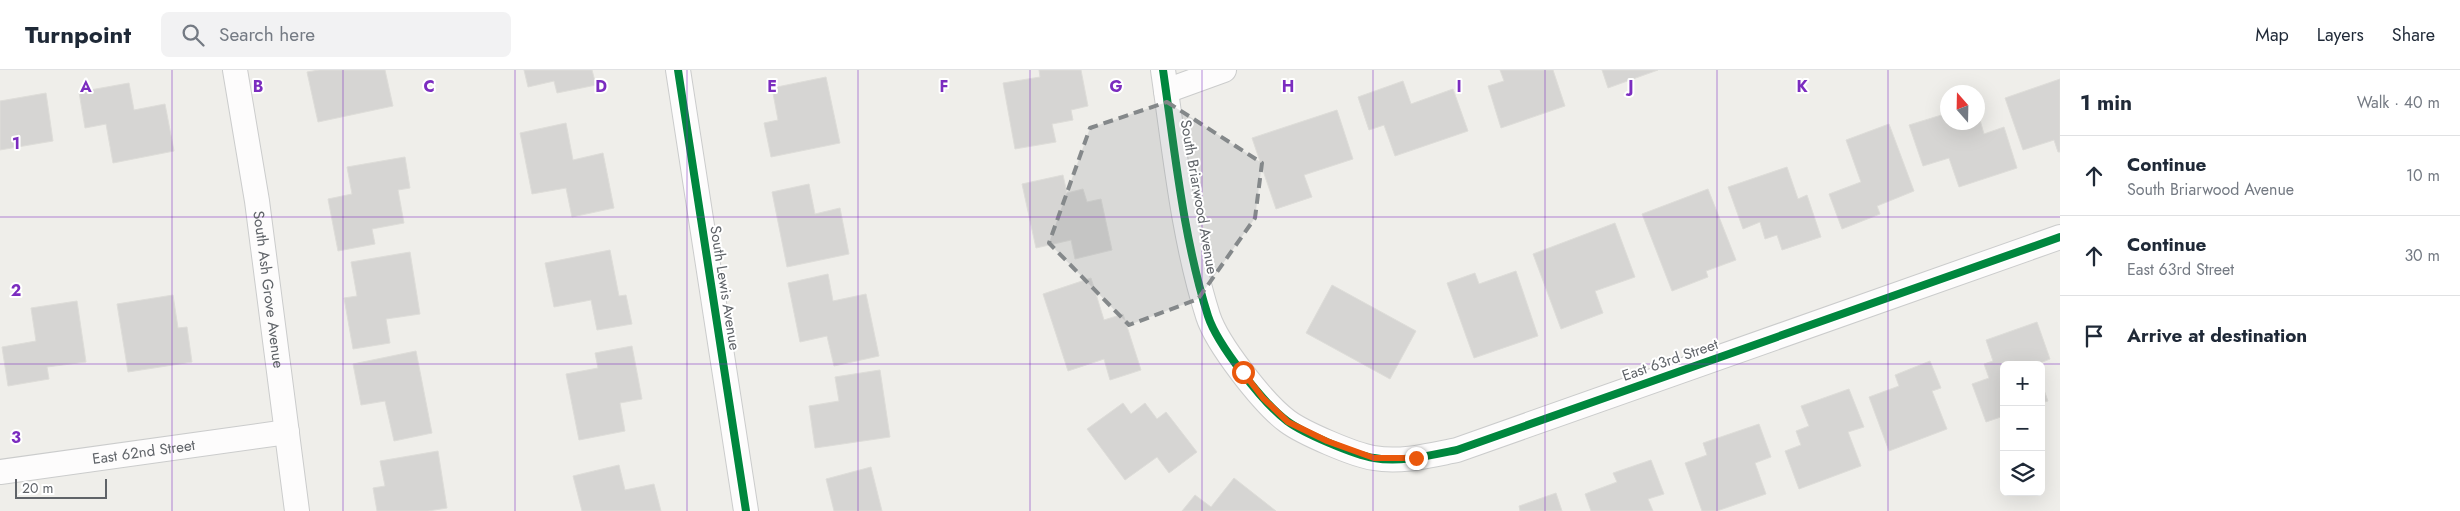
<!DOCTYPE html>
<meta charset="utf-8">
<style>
:root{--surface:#fff;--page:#f2f2f3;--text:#1f2937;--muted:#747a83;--line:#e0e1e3}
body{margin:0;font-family:Jost,sans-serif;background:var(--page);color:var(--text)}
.controls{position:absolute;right:15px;bottom:15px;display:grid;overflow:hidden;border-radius:8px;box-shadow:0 5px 20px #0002}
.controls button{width:45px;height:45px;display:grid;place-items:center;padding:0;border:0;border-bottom:1px solid var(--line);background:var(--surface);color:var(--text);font:25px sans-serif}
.compass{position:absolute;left:1940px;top:15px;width:45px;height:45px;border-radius:50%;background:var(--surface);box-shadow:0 5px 20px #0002;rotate:340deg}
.scale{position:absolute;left:15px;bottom:12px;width:92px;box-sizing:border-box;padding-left:5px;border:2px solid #5f6368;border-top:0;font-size:14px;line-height:18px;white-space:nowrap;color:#5f6368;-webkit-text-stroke:4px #fff;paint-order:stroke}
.stop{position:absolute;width:15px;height:15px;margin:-11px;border:4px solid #ea580c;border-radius:50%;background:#fff}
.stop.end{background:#ea580c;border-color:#fff;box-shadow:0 1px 5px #0008}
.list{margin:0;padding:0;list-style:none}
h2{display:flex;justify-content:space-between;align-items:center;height:65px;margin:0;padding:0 20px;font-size:21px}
h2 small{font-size:16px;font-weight:400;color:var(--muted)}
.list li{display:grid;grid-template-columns:32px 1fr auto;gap:15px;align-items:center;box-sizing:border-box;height:80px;padding:0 20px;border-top:1px solid var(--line)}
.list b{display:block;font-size:19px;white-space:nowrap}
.list p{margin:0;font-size:16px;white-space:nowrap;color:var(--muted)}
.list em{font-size:16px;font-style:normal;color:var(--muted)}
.icon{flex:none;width:28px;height:28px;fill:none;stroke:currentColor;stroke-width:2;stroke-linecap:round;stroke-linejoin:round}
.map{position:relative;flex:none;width:2060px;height:441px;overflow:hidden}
header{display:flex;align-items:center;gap:30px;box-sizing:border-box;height:70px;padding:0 25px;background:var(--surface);border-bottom:1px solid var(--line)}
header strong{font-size:24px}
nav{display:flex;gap:28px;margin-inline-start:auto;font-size:18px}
.search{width:350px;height:45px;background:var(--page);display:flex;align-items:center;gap:12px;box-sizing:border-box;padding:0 18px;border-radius:8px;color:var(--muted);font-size:19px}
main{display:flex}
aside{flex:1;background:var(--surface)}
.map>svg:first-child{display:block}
</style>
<header>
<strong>Turnpoint</strong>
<div class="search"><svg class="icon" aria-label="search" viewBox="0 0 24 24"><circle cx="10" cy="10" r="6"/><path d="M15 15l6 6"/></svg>Search here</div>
<nav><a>Map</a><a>Layers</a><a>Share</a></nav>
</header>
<main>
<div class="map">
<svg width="2060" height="441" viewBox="0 0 2060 441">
<rect width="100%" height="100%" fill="#efeeea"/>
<!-- building -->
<g fill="#d6d5d3" stroke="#deddd9">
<polygon points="319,0 385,0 393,36 318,52 307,2"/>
<polygon points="524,0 592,0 596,15 557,23 554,11 528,17"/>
<polygon points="1039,0 1081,0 1088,36 1071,40 1073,50 1052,54 1056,72 1015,79 1003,13 1040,7"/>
<polygon points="1500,0 1553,0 1565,36 1501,58 1488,16 1504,11"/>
<polygon points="1602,0 1658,0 1608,18"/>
<polygon points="826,7 840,73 771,87 764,53 778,50 772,18"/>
<polygon points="2060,9 2060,82 2058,82 2054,70 2023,80 2005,28"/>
<polygon points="1403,11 1411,34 1453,19 1468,61 1395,86 1384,55 1369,60 1358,27"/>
<polygon points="129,13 134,40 165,34 174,81 113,93 106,54 85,58 79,22"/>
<polygon points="46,23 53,71 0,80 0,31"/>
<polygon points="1337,40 1353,89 1304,105 1312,127 1276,139 1252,68"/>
<polygon points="1948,43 1948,52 1978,52 1978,43 1984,64 2004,57 2017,98 1959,117 1949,88 1923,96 1909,55"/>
<polygon points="566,53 573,90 603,83 614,138 572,147 566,118 532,124 520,63"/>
<polygon points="1889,54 1914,121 1877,136 1880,144 1842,159 1829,124 1861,112 1846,70"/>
<polygon points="405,87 410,118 398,120 404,153 372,159 375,174 338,181 328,129 352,124 347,97"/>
<polygon points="1787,97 1798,129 1807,125 1821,167 1782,180 1777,165 1765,169 1760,152 1743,159 1728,117"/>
<polygon points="1063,105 1067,123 1083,119 1087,132 1101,129 1112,180 1075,189 1071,170 1036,178 1022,114"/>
<polygon points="809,114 815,144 840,138 849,184 787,197 772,122"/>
<polygon points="1708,119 1736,190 1706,201 1708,207 1672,221 1642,144"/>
<polygon points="1615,153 1635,207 1595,221 1603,243 1561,259 1533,184"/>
<polygon points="610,180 619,226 626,225 632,254 597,260 591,230 554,237 545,193"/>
<polygon points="410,182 420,244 386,249 390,273 353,279 344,228 357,226 351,192"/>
<polygon points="1516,201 1538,266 1474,288 1447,213 1475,203 1479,214"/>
<polygon points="828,204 833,231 866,224 879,286 834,296 827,266 800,272 788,213"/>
<polygon points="1091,208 1104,250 1123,244 1141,300 1110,310 1104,289 1068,301 1043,224"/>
<polygon points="1332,215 1416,261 1390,309 1306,263"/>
<polygon points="173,225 178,258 187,257 192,292 128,302 117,234"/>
<polygon points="77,231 86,292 47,297 49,309 8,316 2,277 36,271 31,238"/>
<polygon points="2037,252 2050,289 2035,295 2004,295 2004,346 1986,352 1972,314 1989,308 1984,294 1993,291 1986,270"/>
<polygon points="632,276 642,329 620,333 625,361 579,370 566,304 598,298 595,283"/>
<polygon points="416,281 432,363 394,371 385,331 361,335 353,294"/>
<polygon points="1930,291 1941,318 1932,321 1947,359 1889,381 1869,327 1899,316 1895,305"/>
<polygon points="880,300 890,367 815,378 809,336 839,331 835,307"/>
<polygon points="2041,312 2048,331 2041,333"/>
<polygon points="1849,319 1864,357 1848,362 1861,396 1799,419 1785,381 1801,375 1796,361 1809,356 1801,336"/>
<polygon points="1123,333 1131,344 1145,333 1157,349 1166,342 1197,382 1169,403 1157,387 1125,410 1087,359"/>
<polygon points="1759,354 1771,387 1755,393 1766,424 1717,441 1702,441 1685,393 1707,385 1703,373"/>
<polygon points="438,381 447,438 428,441 377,441 373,418 385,416 380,391"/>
<polygon points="1651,390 1664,424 1648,429 1653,441 1591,441 1585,424 1617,412 1613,403"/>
<polygon points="619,395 625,420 654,414 661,441 582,441 573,406"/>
<polygon points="871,397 882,441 834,441 826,409"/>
<polygon points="1234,408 1276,441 1182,441 1195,425 1211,437"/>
<polygon points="1556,423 1562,441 1520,441 1519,436"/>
</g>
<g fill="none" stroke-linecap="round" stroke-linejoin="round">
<!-- street casing -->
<g stroke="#cbcccc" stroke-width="26">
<g id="street">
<path id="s1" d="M235 0 257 131 297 441"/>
<polyline points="678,0 746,441"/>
<path d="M1163 0C1175 82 1183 167 1208 246 1217 274 1263 333 1287 351 1303 363 1354 385 1374 388 1401 393 1431 385 1457 380L2060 167"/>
<polyline points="1166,21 1224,0"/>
<path id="s2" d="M0 402 287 362"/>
</g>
</g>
<!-- street -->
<use href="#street" stroke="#fdfcfc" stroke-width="24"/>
<!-- cycleway casing -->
<g stroke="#fff" stroke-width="11">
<g id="cycleway">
<polyline points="678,0 746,441"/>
<path d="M1163 0C1175 82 1183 167 1208 246 1217 274 1263 333 1287 351 1303 363 1354 385 1374 388 1401 393 1431 385 1457 380L2060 167"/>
</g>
</g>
<!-- cycleway -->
<use href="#cycleway" stroke="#00873e" stroke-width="8"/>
</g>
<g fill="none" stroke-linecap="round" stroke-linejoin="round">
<!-- route -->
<polyline stroke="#ea580c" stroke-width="6" points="1243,302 1263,328 1288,352 1327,371 1374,388 1416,388"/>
</g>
<!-- marked area -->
<path fill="#84888a" fill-opacity="0.2" stroke="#84888a" stroke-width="4" stroke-dasharray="10 6" stroke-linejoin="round" d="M1167 32 1262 93 1255 148 1198 229 1129 255 1049 173 1090 58Z"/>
<!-- grid -->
<path fill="none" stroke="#7b2cbf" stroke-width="1" stroke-opacity="0.55" d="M172 0V441M343 0V441M515 0V441M687 0V441M858 0V441M1030 0V441M1202 0V441M1373 0V441M1545 0V441M1717 0V441M1888 0V441M0 147H2060M0 294H2060"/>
<g text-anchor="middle" stroke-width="4" stroke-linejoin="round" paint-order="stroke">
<!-- street labels -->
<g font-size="15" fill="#5f6368" stroke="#fff">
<text transform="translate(1199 127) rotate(80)" y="5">South Briarwood Avenue</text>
<text transform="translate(725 218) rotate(81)" y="5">South Lewis Avenue</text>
<text dy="5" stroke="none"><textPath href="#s1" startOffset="222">South Ash Grove Avenue</textPath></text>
<text transform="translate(1670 290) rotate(-19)" y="5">East 63rd Street</text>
<text dy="5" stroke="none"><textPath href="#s2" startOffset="145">East 62nd Street</textPath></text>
</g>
</g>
<g font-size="16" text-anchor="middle" font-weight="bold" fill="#7b2cbf" stroke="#fff" stroke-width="4" stroke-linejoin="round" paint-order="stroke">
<text x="86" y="22">A</text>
<text x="258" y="22">B</text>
<text x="429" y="22">C</text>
<text x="601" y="22">D</text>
<text x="772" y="22">E</text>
<text x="944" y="22">F</text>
<text x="1116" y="22">G</text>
<text x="1288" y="22">H</text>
<text x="1459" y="22">I</text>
<text x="1631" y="22">J</text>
<text x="1802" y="22">K</text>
<text x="16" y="79">1</text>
<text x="16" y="226">2</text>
<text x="16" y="373">3</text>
</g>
</svg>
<div class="controls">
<button>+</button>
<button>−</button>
<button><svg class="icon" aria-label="layers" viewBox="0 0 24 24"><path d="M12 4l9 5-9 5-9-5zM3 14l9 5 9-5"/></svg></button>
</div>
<svg class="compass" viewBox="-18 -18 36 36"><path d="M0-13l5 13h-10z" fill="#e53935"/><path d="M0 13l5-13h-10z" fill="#747a83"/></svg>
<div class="scale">20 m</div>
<div class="stop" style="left:1243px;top:302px"></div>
<div class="stop end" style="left:1416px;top:388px"></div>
</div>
<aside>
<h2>1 min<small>Walk · 40 m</small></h2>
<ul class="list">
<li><svg class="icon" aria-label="ahead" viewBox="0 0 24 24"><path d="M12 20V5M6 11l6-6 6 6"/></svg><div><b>Continue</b><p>South Briarwood Avenue</p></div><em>10 m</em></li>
<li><svg class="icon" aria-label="ahead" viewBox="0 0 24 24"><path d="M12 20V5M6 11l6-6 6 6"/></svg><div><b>Continue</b><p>East 63rd Street</p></div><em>30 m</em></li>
<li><svg class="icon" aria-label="arrive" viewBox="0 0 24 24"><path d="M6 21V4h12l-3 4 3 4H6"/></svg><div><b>Arrive at destination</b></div></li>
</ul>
</aside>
</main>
